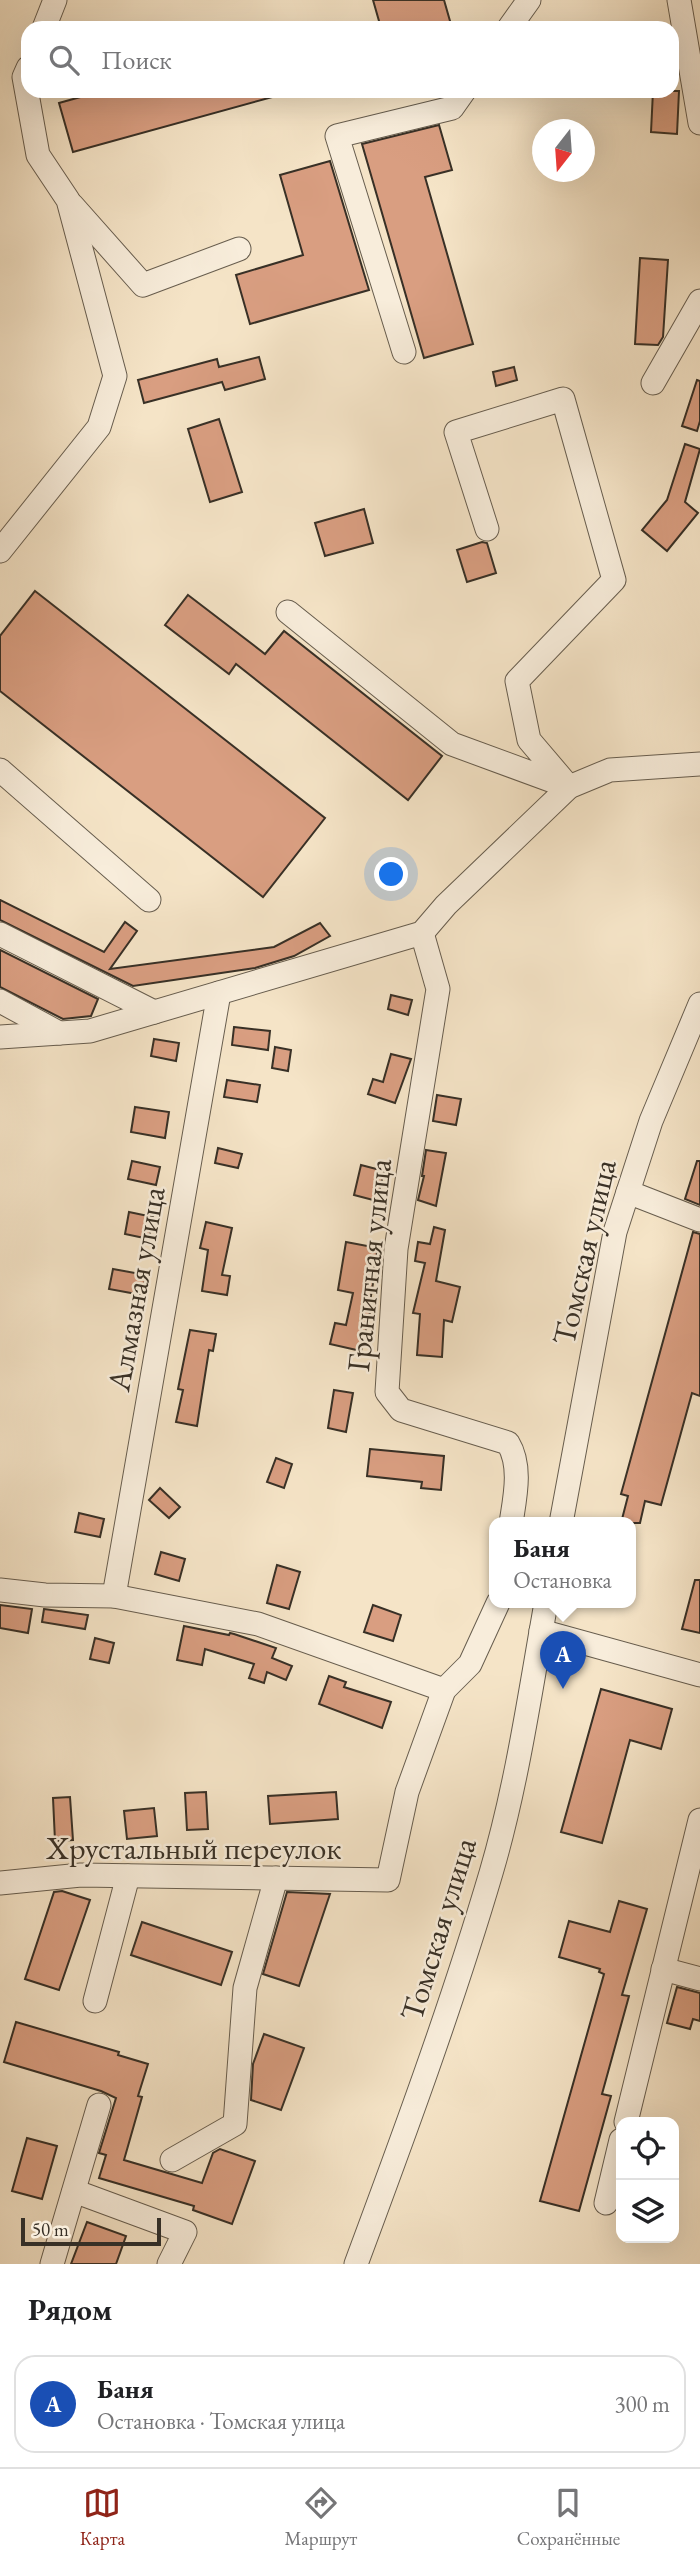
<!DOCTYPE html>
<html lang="ru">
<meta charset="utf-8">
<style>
:root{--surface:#fff;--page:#f6f6f6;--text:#202124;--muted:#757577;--line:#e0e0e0;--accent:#8f2418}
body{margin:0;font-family:"EB Garamond",serif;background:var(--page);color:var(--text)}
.controls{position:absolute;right:21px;bottom:21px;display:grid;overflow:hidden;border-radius:14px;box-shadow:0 7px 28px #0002}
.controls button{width:63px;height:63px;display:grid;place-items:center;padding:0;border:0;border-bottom:2px solid var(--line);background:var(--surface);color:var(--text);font:35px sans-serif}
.compass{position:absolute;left:532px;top:119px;width:63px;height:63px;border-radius:50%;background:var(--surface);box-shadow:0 7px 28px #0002;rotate:197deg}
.scale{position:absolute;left:21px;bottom:18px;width:140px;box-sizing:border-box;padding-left:7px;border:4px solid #383026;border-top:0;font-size:19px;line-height:24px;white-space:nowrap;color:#383026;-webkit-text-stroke:5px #f8eddb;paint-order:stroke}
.you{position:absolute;left:392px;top:875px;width:24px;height:24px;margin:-18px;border:5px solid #fff;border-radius:50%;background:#1a73e8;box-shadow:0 0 0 10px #1a73e833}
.badge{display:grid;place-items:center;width:46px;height:46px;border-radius:50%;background:var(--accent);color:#fff;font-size:23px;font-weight:700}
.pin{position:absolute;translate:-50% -58px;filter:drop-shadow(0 2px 4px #0008)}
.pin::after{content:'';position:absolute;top:37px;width:24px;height:21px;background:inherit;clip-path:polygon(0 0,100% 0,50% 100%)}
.popup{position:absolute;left:489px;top:1517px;width:147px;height:91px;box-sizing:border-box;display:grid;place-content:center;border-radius:14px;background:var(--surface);filter:drop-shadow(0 2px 5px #0005);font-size:23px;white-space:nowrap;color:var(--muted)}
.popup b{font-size:26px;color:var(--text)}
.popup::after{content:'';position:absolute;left:50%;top:100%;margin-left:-14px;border:14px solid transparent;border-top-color:var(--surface)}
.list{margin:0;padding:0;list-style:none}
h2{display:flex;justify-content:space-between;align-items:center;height:91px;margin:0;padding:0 28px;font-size:30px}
h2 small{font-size:23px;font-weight:400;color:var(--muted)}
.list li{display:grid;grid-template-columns:46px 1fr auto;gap:21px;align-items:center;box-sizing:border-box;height:98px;margin:0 14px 14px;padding:0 14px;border:2px solid var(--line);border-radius:21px}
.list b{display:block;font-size:26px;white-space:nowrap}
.list p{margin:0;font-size:23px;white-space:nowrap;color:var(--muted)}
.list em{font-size:23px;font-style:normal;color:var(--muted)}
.icon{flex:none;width:38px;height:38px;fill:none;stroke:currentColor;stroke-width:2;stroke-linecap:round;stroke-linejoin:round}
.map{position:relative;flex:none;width:700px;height:2264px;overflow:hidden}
.search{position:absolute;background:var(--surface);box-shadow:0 7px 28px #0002;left:21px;right:21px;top:21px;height:77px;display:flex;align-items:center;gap:18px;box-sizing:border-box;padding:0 24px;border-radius:21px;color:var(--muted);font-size:26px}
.sheet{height:203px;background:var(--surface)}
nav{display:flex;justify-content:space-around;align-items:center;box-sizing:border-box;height:98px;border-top:2px solid var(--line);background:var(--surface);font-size:19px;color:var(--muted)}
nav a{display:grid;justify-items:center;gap:4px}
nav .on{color:var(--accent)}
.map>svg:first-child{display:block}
</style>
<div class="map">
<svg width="700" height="2264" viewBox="0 0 700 2264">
<rect width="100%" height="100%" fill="#f5e4c7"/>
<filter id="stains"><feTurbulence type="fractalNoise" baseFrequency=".00286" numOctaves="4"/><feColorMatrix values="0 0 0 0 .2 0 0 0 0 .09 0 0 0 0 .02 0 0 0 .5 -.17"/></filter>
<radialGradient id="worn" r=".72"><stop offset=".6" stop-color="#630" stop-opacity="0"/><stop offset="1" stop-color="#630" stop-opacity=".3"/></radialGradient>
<!-- building -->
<g fill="#d99e81" stroke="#383026" stroke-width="2">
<polygon points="373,0 444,0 452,28 381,28"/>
<polygon points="102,91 275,91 276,96 73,152 59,103"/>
<polygon points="653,91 679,91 677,134 651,132"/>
<polygon points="439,125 452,170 425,177 473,344 424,358 362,144"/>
<polygon points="330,161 369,290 250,324 236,275 303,255 280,175"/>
<polygon points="640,258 668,260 663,337 658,345 635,344"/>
<polygon points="259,357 265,379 225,390 222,382 144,403 138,380 217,359 219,367"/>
<polygon points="514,367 517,380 496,386 493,372"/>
<polygon points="697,380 700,381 700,421 697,431 682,426"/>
<polygon points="219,419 242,492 210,502 188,429"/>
<polygon points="685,444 700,449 685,502 698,513 667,551 642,530 667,500"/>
<polygon points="364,509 373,543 325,556 315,523"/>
<polygon points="482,542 487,543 496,573 467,582 457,550"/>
<polygon points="35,591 325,818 263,897 0,691 0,636"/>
<polygon points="188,595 265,654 284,631 442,756 408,800 236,664 229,674 165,625"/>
<polygon points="0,900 104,952 125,922 137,931 110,969 274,947 320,923 330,936 294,956 255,968 133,986 0,920"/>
<polygon points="0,950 98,999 91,1016 63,1019 0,987"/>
<polygon points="391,995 412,1000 408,1015 388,1009"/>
<polygon points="234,1027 270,1031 268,1050 232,1045"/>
<polygon points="154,1039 179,1043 176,1061 151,1056"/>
<polygon points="275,1047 291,1050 288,1071 272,1068"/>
<polygon points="391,1054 411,1059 395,1103 368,1094 373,1079 383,1082"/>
<polygon points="227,1080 260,1085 257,1102 224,1097"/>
<polygon points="437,1095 461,1099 456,1125 433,1121"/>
<polygon points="135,1107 169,1112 165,1138 131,1132"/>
<polygon points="218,1148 242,1154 238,1168 215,1163"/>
<polygon points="426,1150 446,1153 436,1206 418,1200 424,1176 422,1176"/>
<polygon points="132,1161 160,1167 156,1185 128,1179"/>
<polygon points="697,1161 700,1161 700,1205 685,1199"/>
<polygon points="361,1165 384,1171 377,1201 354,1195"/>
<polygon points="129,1212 153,1217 149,1239 125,1234"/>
<polygon points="206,1222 232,1228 222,1275 230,1276 227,1295 202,1291 208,1250 200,1248"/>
<polygon points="434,1227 445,1230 436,1281 460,1287 452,1322 444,1320 442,1357 417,1355 420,1314 413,1313 425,1263 415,1261 418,1242 430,1244"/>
<polygon points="693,1232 700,1234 700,1396 692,1393 661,1505 645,1501 640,1523 621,1523 628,1496 621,1494"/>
<polygon points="346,1242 378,1248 372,1277 374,1277 369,1308 371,1308 361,1351 330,1344 335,1323 346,1325 353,1293 338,1290"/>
<polygon points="113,1269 146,1275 142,1295 109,1289"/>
<polygon points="190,1330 216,1334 213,1351 209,1350 197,1426 176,1422 183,1390 178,1389"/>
<polygon points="334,1390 353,1393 346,1432 328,1428"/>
<polygon points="370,1449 444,1456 441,1490 421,1488 422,1482 367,1476"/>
<polygon points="276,1458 292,1464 284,1488 267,1482"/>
<polygon points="160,1488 180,1507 169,1518 149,1500"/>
<polygon points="79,1513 104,1519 100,1537 75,1532"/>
<polygon points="161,1552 185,1559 179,1581 155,1574"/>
<polygon points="277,1565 300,1572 289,1609 267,1603"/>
<polygon points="695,1580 700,1580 700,1633 682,1629"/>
<polygon points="0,1605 32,1609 28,1633 0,1628"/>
<polygon points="373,1605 401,1615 393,1641 364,1632"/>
<polygon points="44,1609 88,1615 85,1629 42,1622"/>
<polygon points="184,1626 229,1635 230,1633 234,1634 276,1648 272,1658 292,1666 286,1680 267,1672 264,1683 249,1678 254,1664 205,1649 202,1665 177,1660"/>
<polygon points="95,1638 114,1643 109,1663 90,1659"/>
<polygon points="329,1676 346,1682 344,1687 391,1702 382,1728 319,1704"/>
<polygon points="601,1689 672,1709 661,1749 630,1740 602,1843 561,1832"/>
<polygon points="206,1792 208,1829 187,1830 185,1793"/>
<polygon points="336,1792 338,1819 270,1824 268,1796"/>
<polygon points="70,1797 73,1840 55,1841 53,1798"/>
<polygon points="154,1808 157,1836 127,1839 124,1811"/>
<polygon points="62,1891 90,1900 59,1990 25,1979 54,1892"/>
<polygon points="287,1892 330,1894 299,1986 263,1974"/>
<polygon points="619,1901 647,1909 622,1995 629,1996 602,2094 611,2096 579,2211 540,2201 604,1974 599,1972 600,1969 559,1957 569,1921 610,1932"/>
<polygon points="142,1922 232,1952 221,1985 131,1955"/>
<polygon points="677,1987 700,1993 700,2021 693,2019 690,2029 667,2023"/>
<polygon points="16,2022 119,2052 118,2055 148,2064 138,2096 142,2097 124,2160 202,2183 213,2153 220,2149 255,2161 232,2224 193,2210 194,2206 99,2178 106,2155 99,2153 116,2098 101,2091 4,2062"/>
<polygon points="264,2034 304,2048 281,2110 251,2100 253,2064"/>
<polygon points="27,2138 57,2146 42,2199 12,2191"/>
<polygon points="87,2222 126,2236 116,2264 71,2264"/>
</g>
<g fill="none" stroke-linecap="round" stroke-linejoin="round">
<!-- minor casing -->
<g stroke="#675d4e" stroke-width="25">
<g id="minor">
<polyline points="679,0 700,123"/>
<polyline points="44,28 55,0"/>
<polyline points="509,28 529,0"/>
<polyline points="72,205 143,285 239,249"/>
<polyline points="404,352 337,136 452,108 464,91"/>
<polyline points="653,383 700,301"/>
<polyline points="0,551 99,427 115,376 68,200 38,155 24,77 28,68"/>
<polyline points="288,612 452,744 569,787 529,740 517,681 614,580 563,399 456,432 487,529"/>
<polyline points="0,770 149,900"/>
<path d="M422 933 438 989 396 1249 387 1392 401 1410 508 1443C522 1466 515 1497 511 1523"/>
<polyline points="0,934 154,1012"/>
<polyline points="0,1001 59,1033"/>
<polyline points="0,1037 90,1031 422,933 446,905 569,787 610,770 700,764"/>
<polyline points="628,1192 700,1220"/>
<polyline points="561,1523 615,1232 651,1121 700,1004"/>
<polyline points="0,1590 45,1595 114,1596 258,1624 444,1690"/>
<polyline points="114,1596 219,993"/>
<polyline points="541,1631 700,1675"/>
<polyline points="0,1883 81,1875 388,1880 407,1792 444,1690 470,1664 498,1603"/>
<polyline points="663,1969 700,1979"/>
<polyline points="95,2001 128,1876"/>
<polyline points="626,2122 700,1820"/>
<polyline points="172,2160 235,2124 245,1988 276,1878"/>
<polyline points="74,2191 185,2232 169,2264"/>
<polyline points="606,2203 621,2140"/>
<polyline points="52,2264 99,2105"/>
<path d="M356 2264C404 2135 452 2005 491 1873 517 1785 530 1693 546 1603"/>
</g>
</g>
<!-- minor -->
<use href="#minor" stroke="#f8eddb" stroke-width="23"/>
</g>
<g text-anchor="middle" stroke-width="5" stroke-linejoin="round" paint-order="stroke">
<!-- street labels -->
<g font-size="32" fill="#383026" stroke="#f8eddb">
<text transform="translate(584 1252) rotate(-77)" y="11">Томская улица</text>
<text transform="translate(369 1265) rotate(-84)" y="11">Гранитная улица</text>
<text transform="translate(136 1289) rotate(-80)" y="11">Алмазная улица</text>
<text x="194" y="1859">Хрустальный переулок</text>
<text transform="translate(438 1929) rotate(-73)" y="11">Томская улица</text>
</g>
</g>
<rect width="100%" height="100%" filter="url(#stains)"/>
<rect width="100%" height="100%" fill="url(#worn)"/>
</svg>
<div class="controls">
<button><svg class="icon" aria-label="locate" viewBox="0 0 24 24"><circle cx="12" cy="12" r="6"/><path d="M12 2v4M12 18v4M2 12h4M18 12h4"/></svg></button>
<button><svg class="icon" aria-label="layers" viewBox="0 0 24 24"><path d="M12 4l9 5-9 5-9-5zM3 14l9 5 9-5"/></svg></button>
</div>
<svg class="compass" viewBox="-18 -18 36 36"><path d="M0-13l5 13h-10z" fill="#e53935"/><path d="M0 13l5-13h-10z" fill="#757577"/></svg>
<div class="scale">50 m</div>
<div class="you"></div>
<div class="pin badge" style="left:563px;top:1689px;background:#1a4fb4">A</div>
<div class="popup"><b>Баня</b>Остановка</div>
<div class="search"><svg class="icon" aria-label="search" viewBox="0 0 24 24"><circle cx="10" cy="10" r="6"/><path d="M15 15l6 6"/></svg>Поиск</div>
</div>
<section class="sheet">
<h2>Рядом<small></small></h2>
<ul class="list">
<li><span class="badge" style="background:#1a4fb4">A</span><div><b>Баня</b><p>Остановка · Томская улица</p></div><em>300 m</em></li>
</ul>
</section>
<nav>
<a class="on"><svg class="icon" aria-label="map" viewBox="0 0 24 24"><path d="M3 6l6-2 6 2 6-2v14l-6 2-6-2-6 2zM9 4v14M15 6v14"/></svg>Карта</a>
<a><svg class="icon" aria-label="directions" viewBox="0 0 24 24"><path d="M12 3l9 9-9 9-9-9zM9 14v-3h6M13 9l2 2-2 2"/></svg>Маршрут</a>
<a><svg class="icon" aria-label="saved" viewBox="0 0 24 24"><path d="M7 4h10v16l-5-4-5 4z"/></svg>Сохранённые</a>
</nav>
